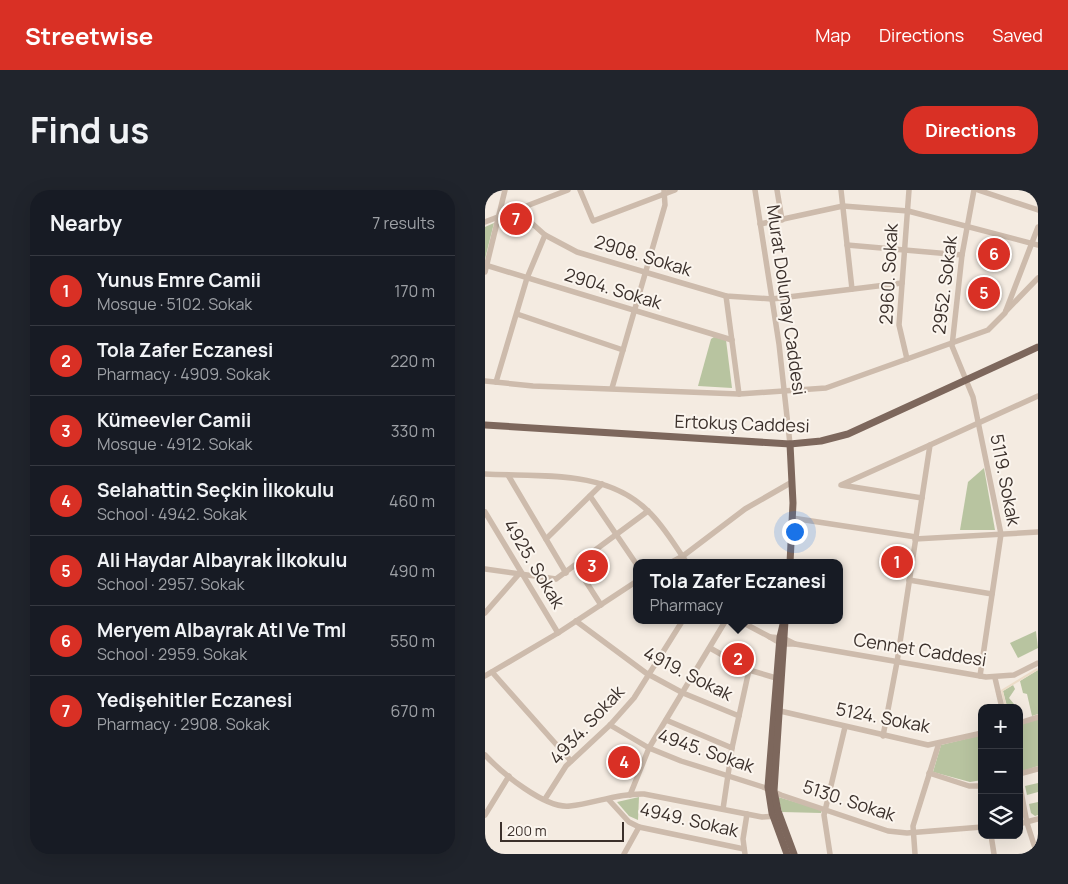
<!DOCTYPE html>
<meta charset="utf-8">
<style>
:root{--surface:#171b24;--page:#20242c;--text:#f1f3f6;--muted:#9ea1a6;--line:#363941;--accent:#d93025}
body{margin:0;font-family:Manrope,sans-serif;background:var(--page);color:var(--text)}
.controls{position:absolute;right:15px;bottom:15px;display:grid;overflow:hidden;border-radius:10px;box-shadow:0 5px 20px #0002}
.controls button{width:45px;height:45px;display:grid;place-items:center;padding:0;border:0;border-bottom:1px solid var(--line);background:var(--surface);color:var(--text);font:25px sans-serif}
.scale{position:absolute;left:15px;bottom:12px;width:124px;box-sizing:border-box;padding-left:5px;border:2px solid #3b302b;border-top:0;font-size:14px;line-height:18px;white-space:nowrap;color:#3b302b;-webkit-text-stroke:4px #fbf5ee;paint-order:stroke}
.you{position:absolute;left:309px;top:341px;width:18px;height:18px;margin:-12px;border:4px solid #fff;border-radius:50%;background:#1a73e8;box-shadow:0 0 0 8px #1a73e833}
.badge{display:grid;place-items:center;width:32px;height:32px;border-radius:50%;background:var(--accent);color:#fff;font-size:16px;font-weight:700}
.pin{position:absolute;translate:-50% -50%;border:2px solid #fff;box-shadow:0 1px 5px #0006}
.popup{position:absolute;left:148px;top:369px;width:210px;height:65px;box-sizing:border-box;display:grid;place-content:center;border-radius:10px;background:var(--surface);filter:drop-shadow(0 1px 4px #0005);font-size:16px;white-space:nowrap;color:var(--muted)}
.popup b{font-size:19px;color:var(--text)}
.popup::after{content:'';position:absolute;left:50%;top:100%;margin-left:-10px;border:10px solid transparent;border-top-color:var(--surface)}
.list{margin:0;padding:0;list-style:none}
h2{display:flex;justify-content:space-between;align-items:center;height:65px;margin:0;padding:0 20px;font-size:21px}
h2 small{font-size:16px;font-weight:400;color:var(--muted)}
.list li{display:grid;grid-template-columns:32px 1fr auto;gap:15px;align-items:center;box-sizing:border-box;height:70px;padding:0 20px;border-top:1px solid var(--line)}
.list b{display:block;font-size:19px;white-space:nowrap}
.list p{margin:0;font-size:16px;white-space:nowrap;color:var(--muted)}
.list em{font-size:16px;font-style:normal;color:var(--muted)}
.icon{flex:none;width:28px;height:28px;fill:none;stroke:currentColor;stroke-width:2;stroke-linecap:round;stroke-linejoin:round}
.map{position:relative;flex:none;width:553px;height:664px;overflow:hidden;border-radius:20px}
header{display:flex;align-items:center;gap:30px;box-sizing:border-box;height:70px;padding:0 25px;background:var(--accent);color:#fff}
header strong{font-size:24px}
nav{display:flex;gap:28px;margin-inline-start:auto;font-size:18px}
.intro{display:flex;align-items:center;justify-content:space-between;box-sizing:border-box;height:120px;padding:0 30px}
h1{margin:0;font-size:35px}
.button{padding:12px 22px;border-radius:20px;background:var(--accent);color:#fff;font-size:18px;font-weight:700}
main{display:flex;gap:30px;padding:0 30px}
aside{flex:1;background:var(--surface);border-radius:20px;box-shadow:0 5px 20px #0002}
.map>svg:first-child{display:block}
</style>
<header>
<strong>Streetwise</strong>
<nav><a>Map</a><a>Directions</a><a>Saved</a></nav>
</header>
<div class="intro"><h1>Find us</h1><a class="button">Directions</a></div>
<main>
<aside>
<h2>Nearby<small>7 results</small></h2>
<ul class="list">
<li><span class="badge">1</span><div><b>Yunus Emre Camii</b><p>Mosque · 5102. Sokak</p></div><em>170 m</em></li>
<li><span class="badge">2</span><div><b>Tola Zafer Eczanesi</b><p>Pharmacy · 4909. Sokak</p></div><em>220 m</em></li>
<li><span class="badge">3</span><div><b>Kümeevler Camii</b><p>Mosque · 4912. Sokak</p></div><em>330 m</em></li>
<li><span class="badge">4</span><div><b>Selahattin Seçkin İlkokulu</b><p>School · 4942. Sokak</p></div><em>460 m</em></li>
<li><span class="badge">5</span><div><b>Ali Haydar Albayrak İlkokulu</b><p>School · 2957. Sokak</p></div><em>490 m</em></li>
<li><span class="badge">6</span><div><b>Meryem Albayrak Atl Ve Tml</b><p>School · 2959. Sokak</p></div><em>550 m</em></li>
<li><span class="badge">7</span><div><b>Yedişehitler Eczanesi</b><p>Pharmacy · 2908. Sokak</p></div><em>670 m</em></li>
</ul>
</aside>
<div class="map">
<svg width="553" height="664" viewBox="0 0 553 664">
<rect width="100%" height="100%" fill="#f4ebe1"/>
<!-- green -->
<g fill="#b8c4a0">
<polygon points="9,33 0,69 0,37"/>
<polygon points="229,147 241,150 247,198 213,196 226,149"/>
<polygon points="499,278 510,340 475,340 483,292"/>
<polygon points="551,441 553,458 533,468 525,453"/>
<polygon points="553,480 553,524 547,526 542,504 538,503 535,491"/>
<polygon points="528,495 530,499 524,508 529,514 522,516 518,501"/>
<polygon points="553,529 553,576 538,581 534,573 534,535"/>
<polygon points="497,545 497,590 485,592 448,582 456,555"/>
<polygon points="553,593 553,602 542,605 540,596"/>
<polygon points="154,607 153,630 144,626 132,612"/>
<polygon points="293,607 337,620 336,623 297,622"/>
<polygon points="553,612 553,625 550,626 546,623 544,614"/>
</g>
<!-- plaza -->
<polygon fill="#ecdcc8" points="552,478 553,480 518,501 522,518 520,518 516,500"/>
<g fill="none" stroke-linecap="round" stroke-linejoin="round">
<!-- minor -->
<g stroke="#cdbbac" stroke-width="5.5">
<polyline points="95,0 108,31 190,0"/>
<polyline points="270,0 294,154 305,254"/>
<polyline points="292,0 297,30"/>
<polyline points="356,0 367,99"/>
<polyline points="489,0 477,65 467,156 488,207 516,344 495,486"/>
<polyline points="493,0 553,20"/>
<polyline points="32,20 60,45 92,62 241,106 287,109 417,93"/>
<polyline points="0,32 83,0"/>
<polyline points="275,34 358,16 423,21 553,55"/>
<polyline points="362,55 477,65"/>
<polyline points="0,75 247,150"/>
<polyline points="0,82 20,0"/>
<polyline points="241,106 254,204"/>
<polyline points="521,121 553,88"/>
<polyline points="32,124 138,160"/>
<polyline points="422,169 414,135 424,0"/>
<polyline points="0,191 48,196 254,204 341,198 503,140 520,123 553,37"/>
<polyline points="11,192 42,88 60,45"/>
<polyline points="127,198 180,15 179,0"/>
<path d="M0 284C55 287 121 279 163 321 179 336 190 356 202 373"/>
<polyline points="23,285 81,383"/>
<polyline points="105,306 152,375"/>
<polyline points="437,308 356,295 445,255"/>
<polyline points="0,322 73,443"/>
<polyline points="307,328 431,347"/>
<polyline points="61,349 117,294"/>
<polyline points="430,349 553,342"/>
<polyline points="185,373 198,366 260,319 307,292"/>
<polyline points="91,376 116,415"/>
<polyline points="0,379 71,389 163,321"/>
<polyline points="424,390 507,404"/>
<polyline points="0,423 34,384"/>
<polyline points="253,430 285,447"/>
<polyline points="91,431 161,483 198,503 254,526"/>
<polygon points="285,447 298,448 310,454 297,454"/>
<polyline points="310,454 501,487 529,485 553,473"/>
<polyline points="225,458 264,480 291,488"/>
<polyline points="7,482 86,571"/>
<polyline points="0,486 73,443 152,391"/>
<polyline points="510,488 517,518"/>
<polyline points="295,521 443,555 497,543"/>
<polyline points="181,530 247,558"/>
<polyline points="534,533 553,527"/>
<polyline points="125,535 164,558 196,571 278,597 296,605 403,641 422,643 497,637"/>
<polyline points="398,546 412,472 445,255 553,206"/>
<path d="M0 565C17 583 60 619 85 616 110 613 134 603 159 604L277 627 293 626"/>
<polyline points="444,583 484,596 497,596"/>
<polyline points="534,584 553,579"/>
<polyline points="534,591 542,633 552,664"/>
<polyline points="145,605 164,558 241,430"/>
<polyline points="60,609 81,576 125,535 149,508 198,430"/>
<polyline points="123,609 144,632 154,637 259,659"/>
<polyline points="238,619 247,558 264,480"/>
<polyline points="0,625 24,586"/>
<polyline points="534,634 553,629"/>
<polyline points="506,645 509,664"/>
<polyline points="0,663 2,664"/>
<polyline points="139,664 154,637"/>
<polyline points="260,664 258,649 262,624"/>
<polyline points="345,664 339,625 360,537"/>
<polyline points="430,664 428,636 454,553"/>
</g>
<!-- major -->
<g stroke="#7d675c" stroke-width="7">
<polyline points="0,235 305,254 336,251 363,244 553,157"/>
<polyline points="305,373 308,313 305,254"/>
<polyline points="299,430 295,447 283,597 287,623 302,664"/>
<polyline points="300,431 289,601 293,621 309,664"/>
</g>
</g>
<g text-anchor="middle" stroke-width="4" stroke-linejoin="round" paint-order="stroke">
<!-- street labels -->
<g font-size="18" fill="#3b302b" stroke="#fbf5ee">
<text transform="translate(158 66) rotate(17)" y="6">2908. Sokak</text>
<text transform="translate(404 84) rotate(-87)" y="6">2960. Sokak</text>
<text transform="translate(460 95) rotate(-83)" y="6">2952. Sokak</text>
<text transform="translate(128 99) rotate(17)" y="6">2904. Sokak</text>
<text transform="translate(301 110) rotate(82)" y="6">Murat Dolunay Caddesi</text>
<text transform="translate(257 234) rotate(2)" y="6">Ertokuş Caddesi</text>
<text transform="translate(520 290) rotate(79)" y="6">5119. Sokak</text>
<text transform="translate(49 374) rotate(59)" y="6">4925. Sokak</text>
<text transform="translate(435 460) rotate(9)" y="6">Cennet Caddesi</text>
<text transform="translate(203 484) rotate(27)" y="6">4919. Sokak</text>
<text transform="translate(398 528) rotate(11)" y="6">5124. Sokak</text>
<text transform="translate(102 535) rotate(-47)" y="6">4934. Sokak</text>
<text transform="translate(221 561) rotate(19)" y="6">4945. Sokak</text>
<text transform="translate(364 611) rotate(18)" y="6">5130. Sokak</text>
<text transform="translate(204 630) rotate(13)" y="6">4949. Sokak</text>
</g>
</g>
</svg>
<div class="controls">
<button>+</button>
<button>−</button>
<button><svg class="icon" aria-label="layers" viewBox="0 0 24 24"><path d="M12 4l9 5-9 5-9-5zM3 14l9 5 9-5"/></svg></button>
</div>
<div class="scale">200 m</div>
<div class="you"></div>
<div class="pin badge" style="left:412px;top:372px">1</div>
<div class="pin badge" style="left:253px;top:469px">2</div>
<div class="popup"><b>Tola Zafer Eczanesi</b>Pharmacy</div>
<div class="pin badge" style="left:107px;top:376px">3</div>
<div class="pin badge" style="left:139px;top:572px">4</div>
<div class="pin badge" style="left:499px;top:103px">5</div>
<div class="pin badge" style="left:509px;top:64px">6</div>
<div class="pin badge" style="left:31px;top:29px">7</div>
</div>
</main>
